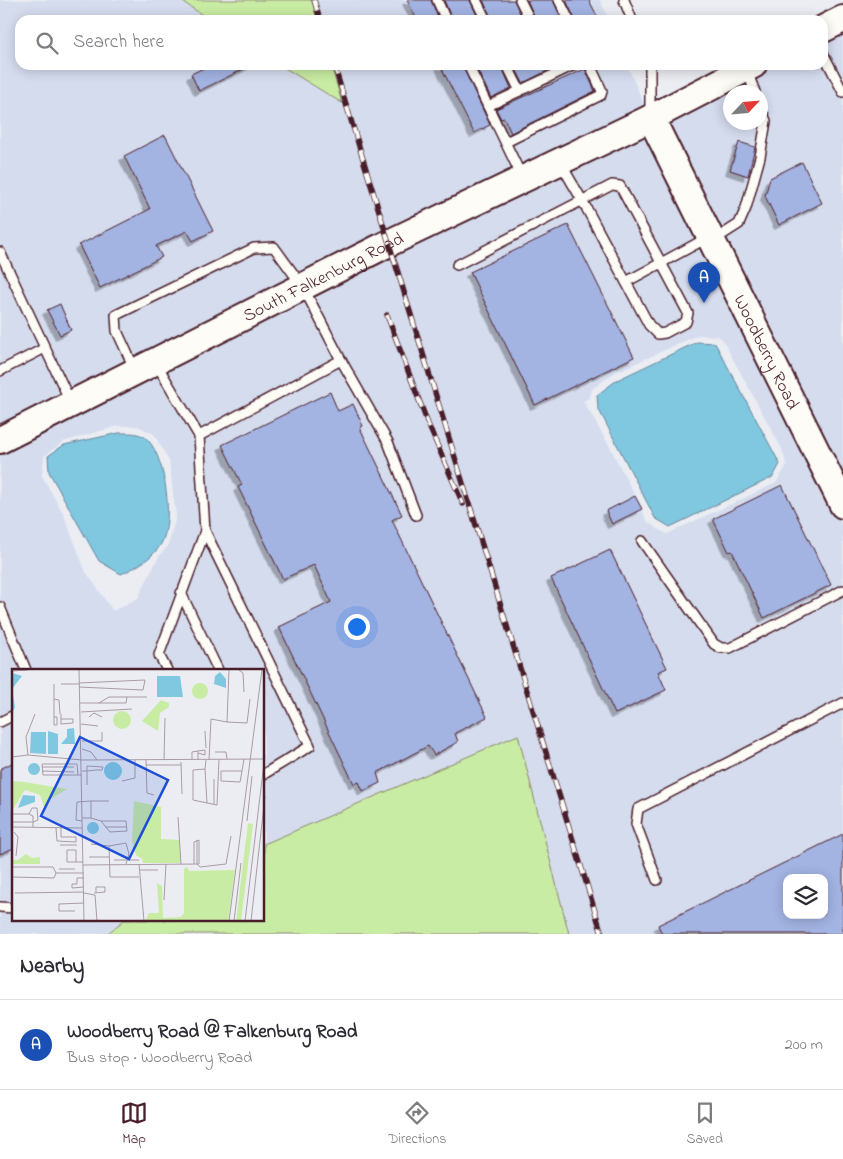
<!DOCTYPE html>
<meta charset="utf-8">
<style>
:root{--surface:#fff;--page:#f7f7f7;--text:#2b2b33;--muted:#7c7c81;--line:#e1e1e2;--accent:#4a1f2b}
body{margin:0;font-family:"Indie Flower",sans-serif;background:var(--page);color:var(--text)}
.controls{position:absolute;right:15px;bottom:15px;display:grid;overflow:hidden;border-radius:10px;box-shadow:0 2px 12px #0003}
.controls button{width:45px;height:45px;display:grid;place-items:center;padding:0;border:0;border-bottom:1px solid var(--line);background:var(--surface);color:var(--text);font:25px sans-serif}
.compass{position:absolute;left:723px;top:85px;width:45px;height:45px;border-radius:50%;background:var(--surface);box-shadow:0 2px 12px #0003;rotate:64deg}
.you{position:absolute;left:356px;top:626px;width:18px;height:18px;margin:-12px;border:4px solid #fff;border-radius:50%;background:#1a73e8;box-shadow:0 0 0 8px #1a73e833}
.badge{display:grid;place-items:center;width:32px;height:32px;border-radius:50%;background:var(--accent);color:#fff;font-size:16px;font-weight:700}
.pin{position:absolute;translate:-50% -41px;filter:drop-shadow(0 1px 2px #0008)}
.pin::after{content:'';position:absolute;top:26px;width:18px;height:15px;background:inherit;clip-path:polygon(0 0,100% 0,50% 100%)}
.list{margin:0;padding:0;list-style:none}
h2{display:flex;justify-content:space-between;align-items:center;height:65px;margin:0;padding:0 20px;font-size:21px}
h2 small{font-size:16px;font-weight:400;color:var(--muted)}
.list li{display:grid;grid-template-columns:32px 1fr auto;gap:15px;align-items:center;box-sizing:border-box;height:90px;padding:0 20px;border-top:1px solid var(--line)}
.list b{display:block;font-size:19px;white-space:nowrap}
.list p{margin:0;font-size:16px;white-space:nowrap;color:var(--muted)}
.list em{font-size:16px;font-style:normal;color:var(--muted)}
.icon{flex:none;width:28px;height:28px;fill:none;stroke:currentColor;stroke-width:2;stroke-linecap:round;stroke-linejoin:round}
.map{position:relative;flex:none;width:843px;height:934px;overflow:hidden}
.search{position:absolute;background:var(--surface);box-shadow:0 2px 12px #0003;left:15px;right:15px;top:15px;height:55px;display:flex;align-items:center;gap:12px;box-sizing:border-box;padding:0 18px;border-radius:15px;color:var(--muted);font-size:19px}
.sheet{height:155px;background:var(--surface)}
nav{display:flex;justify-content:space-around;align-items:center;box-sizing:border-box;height:70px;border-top:1px solid var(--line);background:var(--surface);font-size:14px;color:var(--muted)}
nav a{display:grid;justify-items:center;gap:2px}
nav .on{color:var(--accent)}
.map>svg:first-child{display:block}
</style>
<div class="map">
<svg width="843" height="934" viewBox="0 0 843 934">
<defs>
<filter id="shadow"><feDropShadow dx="-4.5" dy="4.5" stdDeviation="0" flood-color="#0004"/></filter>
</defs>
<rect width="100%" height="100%" fill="#ebedf3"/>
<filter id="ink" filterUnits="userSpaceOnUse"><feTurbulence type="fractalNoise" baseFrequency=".02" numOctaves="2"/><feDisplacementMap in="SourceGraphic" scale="10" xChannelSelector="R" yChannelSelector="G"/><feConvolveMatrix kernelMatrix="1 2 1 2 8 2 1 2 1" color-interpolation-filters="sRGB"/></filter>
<g filter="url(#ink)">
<!-- built -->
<g fill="#d5dcee" fill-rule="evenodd">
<polygon points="0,0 180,0 210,20 20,20 20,65 280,65 342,103 331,65 627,65 645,106 724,65 735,65 0,431"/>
<polygon points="312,0 600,0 609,20 318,20"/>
<path d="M843 28V485L662 121 771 65H823V38ZM730 92H760V122H730Z"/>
<path d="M646 130 843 527V934H569L518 736 264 844V670H14V920H124L107 934H0V450ZM698 335 718 336 722 339 781 447 787 465 776 483 667 534 659 530 648 522 610 447 583 401 589 398 592 389 614 373ZM118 426H138L154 434 169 461 176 516 168 546 159 556 138 598 113 611 86 572 63 513 42 476 44 456 63 442ZM787 878H824V915H787Z"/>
</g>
<!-- green -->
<g fill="#c9eca4" stroke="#8a8668">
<polygon points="180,0 312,0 318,20 210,20"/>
<polygon points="280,65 331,65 342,103"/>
<polygon points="518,735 569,934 107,934 124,920 264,920 264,844"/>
</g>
<!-- water -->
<g fill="#7fc8e0" stroke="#6a8498">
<polygon points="697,342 715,343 780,464 773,477 670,527 655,518 598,408 597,395 617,380"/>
<path d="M119 433C129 433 141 432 148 440 166 460 174 521 161 544 153 558 135 568 121 574L99 561 49 472 48 456 64 445Z"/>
</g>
<!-- building -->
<g fill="#a3b3e2" stroke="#4a1f2b" fill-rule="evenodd" filter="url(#shadow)">
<polygon points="407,0 431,0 439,20 417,20"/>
<polygon points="444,0 470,0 479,20 452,20"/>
<polygon points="483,0 514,0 523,20 492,20"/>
<polygon points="527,0 553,0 562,20 536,20"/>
<polygon points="566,0 589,0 599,20 575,20"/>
<polygon points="210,65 252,65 199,91 191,74"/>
<polygon points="440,65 462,65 490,125 474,133"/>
<polygon points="475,65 501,65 511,88 491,98"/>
<polygon points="514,65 544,65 547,71 523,83"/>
<polygon points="585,69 595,91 511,133 504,118 501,119 496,109"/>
<polygon points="165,135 213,231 193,241 187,231 156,246 162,257 100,288 79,245 150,209 124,156"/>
<polygon points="739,142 755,147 748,176 730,170"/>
<polygon points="802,162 822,203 779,225 765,196 770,178"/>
<polygon points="568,225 634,357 535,405 470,272"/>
<polygon points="60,304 71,330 60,335 47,310"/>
<polygon points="330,392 338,411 353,404 363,426 360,428 402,515 392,520 487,717 455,733 458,742 434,755 428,746 377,773 380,783 363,791 359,782 354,784 279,627 331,602 314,565 283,579 238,487 242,485 222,445"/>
<polygon points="782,485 831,585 764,618 732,551 729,552 713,519"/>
<polygon points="635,496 642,509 612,524 606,511"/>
<polygon points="610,550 667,668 658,672 666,690 615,714 551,578"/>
<polygon points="14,762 14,848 0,854 0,769"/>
<path d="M843 834V934H662L658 925ZM787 878H824V915H787Z"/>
</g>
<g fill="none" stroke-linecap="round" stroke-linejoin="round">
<!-- lane casing -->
<g stroke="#4a1f2b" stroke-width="12">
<g id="lane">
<polyline points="437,0 446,20"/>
<polyline points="476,0 486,20"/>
<polyline points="520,0 530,20"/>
<polyline points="559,0 569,20"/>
<polyline points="624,0 632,20"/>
<polyline points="823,53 843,92"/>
<polyline points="468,65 522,177"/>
<polyline points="507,65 520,91"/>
<polyline points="650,65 650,115"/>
<polyline points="747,71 755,92"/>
<polyline points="488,106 574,65"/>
<polyline points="506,142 601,95 602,91 590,65"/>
<polyline points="714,240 739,224 746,208 760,157 766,121 760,106"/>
<polyline points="0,252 70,401"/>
<polyline points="457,265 612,185 620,186 688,313 686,322 665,333 658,334 649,325 582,200 561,164"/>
<polyline points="626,282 707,238"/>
<polyline points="156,363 199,436 341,360 388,442 416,515"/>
<polyline points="135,370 117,331 116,315 254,248 274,247 303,287 341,360"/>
<polyline points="0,371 45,348"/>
<polyline points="199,436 205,531 310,746 264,774"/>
<polyline points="642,541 714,644 721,648 730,648 843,590"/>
<polyline points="181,593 218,670"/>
<polyline points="0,607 26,670"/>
<polyline points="167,670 159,655 205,531"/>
<polyline points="0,722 14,715"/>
<polyline points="657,880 636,824 638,809 843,703"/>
<polyline points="0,907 14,908"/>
</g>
</g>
<!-- secondary casing -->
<g stroke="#4a1f2b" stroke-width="30">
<g id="secondary">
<polyline points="823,29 843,19"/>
<path id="s1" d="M651 118 843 505"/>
<path id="s2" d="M0 440 389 243 651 118 753 65"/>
</g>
</g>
<!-- lane -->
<use href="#lane" stroke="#fdfcf7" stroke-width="9"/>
<!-- secondary -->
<use href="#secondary" stroke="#fdfcf7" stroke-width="26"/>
<!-- rail casing -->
<g stroke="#4a1f2b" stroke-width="5.5">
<g id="rail">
<polyline points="314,0 320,20"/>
<polyline points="334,65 602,934"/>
<polyline points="387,315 428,424 463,504"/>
</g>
</g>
<!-- rail -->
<use href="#rail" stroke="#fdfcf7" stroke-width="4" stroke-dasharray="11" stroke-linecap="butt"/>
</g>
</g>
<g text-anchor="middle" stroke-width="4" stroke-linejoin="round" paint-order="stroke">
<!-- street labels -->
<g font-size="18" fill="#4a1f2b" stroke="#fdfcf7">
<text dy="6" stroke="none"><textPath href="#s2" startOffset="362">South Falkenburg Road</textPath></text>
<text dy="6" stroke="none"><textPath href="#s1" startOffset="261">Woodberry Road</textPath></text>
</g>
</g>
<!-- overview -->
<g transform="translate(12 669)">
<rect width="252" height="252" fill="#ebedf3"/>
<path d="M180 22a8 8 0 1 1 16 0a8 8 0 1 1-16 0ZM149 31 157 34V38L148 44 146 62 130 52ZM101 51a9 9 0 1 1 18 0a9 9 0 1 1-18 0ZM0 112 12 113 55 120 37 131 32 138 28 126 13 121 0 142ZM122 132 149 138V170L168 171V194H131L130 190 124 186 120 173ZM236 154 241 155 229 252H224ZM14 185 20 189 28 188V195H0V191H6ZM175 198 177 202 223 201 216 252H133L137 244H147L145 214 150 217 151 249 169 248 172 244V200Z" fill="#c9eca4"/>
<path d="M208 3 214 10V19L202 15 203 7ZM0 4 10 7 0 20 3 38 0 45ZM145 7H168L171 28H145ZM62 59 63 75H49L55 68V60ZM36 62 46 65V85H36ZM19 63H34V85L18 84ZM92 102a9 9 0 1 1 18 0a9 9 0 1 1-18 0ZM16 100a6 6 0 1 1 12 0a6 6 0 1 1-12 0ZM11 126 23 127V133L6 139ZM75 159a6 6 0 1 1 12 0a6 6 0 1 1-12 0Z" fill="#7fc8e0"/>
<path fill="none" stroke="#ab9ba3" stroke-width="1" d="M67 1 72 252M227 1 231 4 232 23M0 2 16 1M67 14 133 11 131 21 67 18M42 15V56H45V48H42M49 15H67M42 30 47 31 48 45M68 34H87L97 28H135M87 34H114L115 28M69 43 120 40M49 45V55L61 54V50H49M77 48 82 44 90 48M215 53 235 54 238 30M69 55 86 57M193 62 194 79M70 72H90V63M70 80 79 83 85 91M186 82 193 81V86L186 84M203 83H214L215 90M16 86 14 68 23 45M0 88 16 86 70 91 253 90M134 91 135 124 142 126M152 91 153 49M180 91V83L186 82V91M194 91 193 100 181 101V131L205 136 207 90M197 91 199 50 215 53 217 1M169 93 170 125M134 96H169M30 98H62M193 100 195 134M30 102 62 103M70 102H75L84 101H90L91 98 75 97V116M230 102H209V112L228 113 230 102 232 90M66 106 65 95H30L31 106H70M202 110V135M110 112 123 109V91M0 145H17L20 139H25L26 151 21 153V158M166 148 169 195M70 149H79V132H97M79 149 89 152H114L115 162 98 163 89 152M70 152 64 151 65 133 79 132M235 152 240 107M0 153H21V147L17 145M0 158 70 159M93 158H114M44 159 45 172 64 173V168M49 159V168H64M2 163 6 168 4 187M185 171V195M79 175 97 177 98 208H127M48 176H65M97 177 114 174 117 185 114 195M77 188H97M102 191H127M64 193H55V181H64V193H71M127 195 132 252M185 195 188 198 214 195 219 167M71 196 187 195V171L182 173V195M0 198H41L44 204M47 200H63M127 201H146M0 208 42 209 44 204H72M72 218 60 219V215H65V209H72M3 224 72 223M72 224 83 226 85 252M82 224 93 223V218H84V223M152 231 154 195M63 242H47V235L72 234M217 252 250 1M222 252 229 194M233 252 253 86M239 252 253 127"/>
<path fill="#1d4ed8" fill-opacity="0.15" stroke="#1d4ed8" stroke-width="2.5" d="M68 68 156 111 117 190 29 147Z"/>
<rect width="252" height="252" fill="none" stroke="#4a1f2b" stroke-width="2.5"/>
</g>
</svg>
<div class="controls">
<button><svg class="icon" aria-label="layers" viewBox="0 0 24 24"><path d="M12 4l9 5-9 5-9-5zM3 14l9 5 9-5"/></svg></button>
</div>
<svg class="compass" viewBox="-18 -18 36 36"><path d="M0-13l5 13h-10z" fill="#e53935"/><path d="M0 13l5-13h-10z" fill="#7c7c81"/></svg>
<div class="you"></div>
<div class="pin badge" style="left:704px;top:303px;background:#1a4fb4">A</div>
<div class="search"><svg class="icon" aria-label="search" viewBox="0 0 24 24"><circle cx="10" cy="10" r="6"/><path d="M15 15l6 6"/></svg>Search here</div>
</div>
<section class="sheet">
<h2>Nearby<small></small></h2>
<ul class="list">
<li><span class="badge" style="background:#1a4fb4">A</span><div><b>Woodberry Road @ Falkenburg Road</b><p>Bus stop · Woodberry Road</p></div><em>200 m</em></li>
</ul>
</section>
<nav>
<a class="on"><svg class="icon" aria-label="map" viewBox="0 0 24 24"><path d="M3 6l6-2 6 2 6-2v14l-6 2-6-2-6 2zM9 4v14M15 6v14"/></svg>Map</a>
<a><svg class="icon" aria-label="directions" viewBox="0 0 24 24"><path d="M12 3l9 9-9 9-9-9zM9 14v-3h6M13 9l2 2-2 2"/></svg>Directions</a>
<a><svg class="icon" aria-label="saved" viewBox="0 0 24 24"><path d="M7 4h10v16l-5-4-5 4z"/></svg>Saved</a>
</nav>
